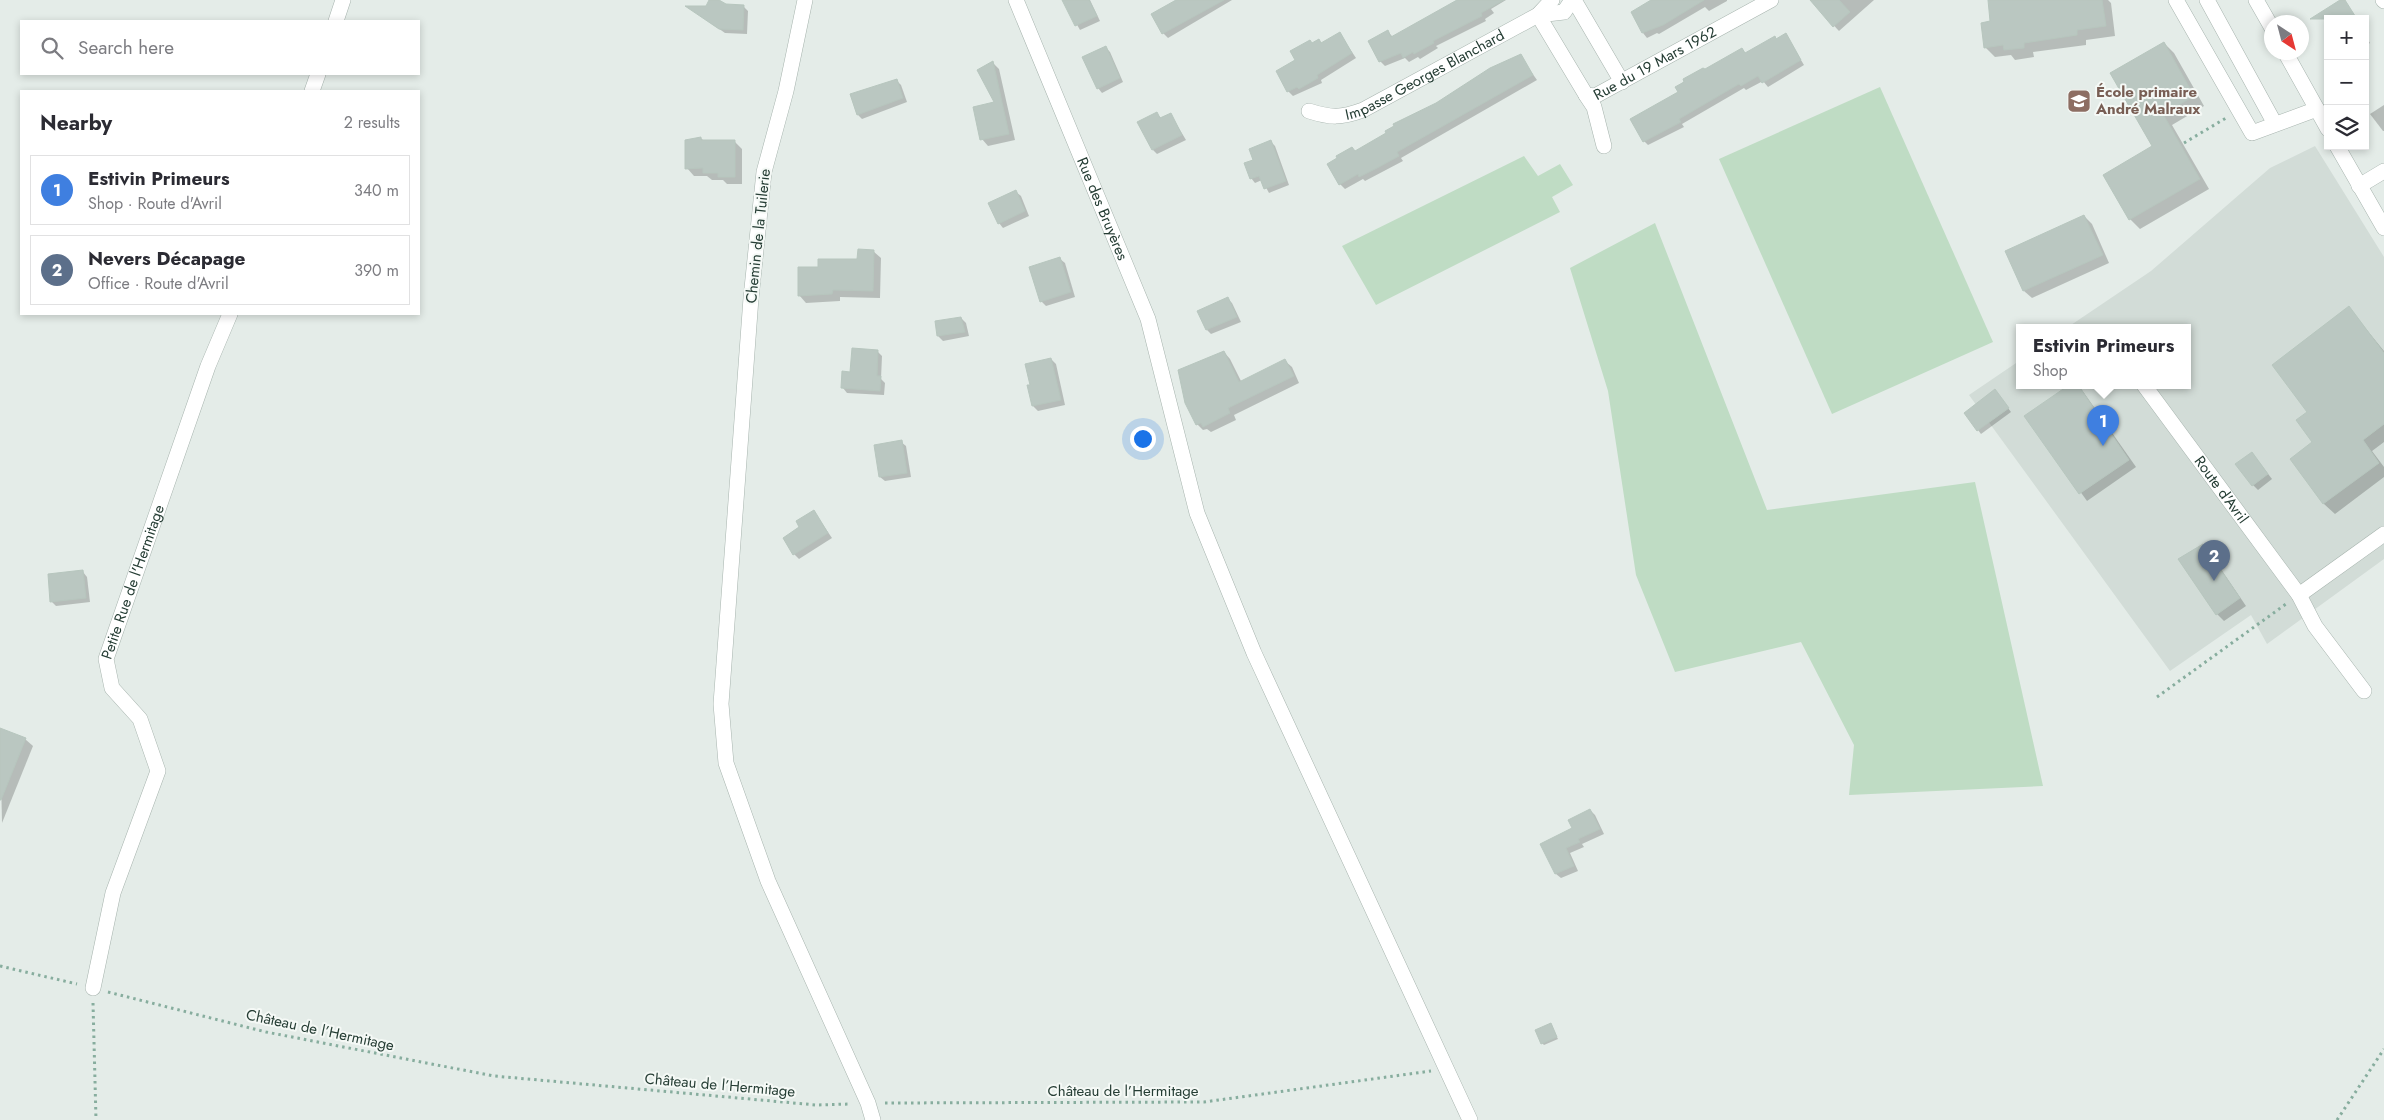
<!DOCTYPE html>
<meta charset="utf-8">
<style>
:root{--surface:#fff;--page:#f7f7f7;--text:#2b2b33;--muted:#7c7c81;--line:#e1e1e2;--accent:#d93025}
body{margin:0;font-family:Jost,sans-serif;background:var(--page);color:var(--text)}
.controls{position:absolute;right:15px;top:15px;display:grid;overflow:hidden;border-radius:0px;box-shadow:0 2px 8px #0003}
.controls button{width:45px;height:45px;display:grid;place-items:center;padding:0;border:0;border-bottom:1px solid var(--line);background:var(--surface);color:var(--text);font:25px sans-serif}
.compass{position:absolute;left:2264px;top:15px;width:45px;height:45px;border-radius:50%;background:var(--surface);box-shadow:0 2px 8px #0003;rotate:144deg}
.you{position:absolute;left:1142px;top:438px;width:18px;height:18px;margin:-12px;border:4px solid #fff;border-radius:50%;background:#1a73e8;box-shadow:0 0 0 8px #1a73e833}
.badge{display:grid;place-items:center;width:32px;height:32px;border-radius:50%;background:var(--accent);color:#fff;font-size:16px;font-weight:700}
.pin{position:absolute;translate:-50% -41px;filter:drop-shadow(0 1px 2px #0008)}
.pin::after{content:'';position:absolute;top:26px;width:18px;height:15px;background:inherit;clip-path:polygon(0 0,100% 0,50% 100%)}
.popup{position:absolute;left:2016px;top:324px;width:175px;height:65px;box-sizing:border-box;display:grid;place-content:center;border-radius:0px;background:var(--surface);filter:drop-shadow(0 1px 4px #0005);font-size:16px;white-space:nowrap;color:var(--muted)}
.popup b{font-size:19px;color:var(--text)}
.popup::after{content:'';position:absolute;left:50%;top:100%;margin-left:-10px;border:10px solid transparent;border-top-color:var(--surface)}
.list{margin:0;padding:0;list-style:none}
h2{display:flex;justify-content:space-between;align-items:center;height:65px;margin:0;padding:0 20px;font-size:21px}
h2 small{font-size:16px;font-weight:400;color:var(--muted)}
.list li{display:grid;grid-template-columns:32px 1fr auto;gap:15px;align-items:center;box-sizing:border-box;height:70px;margin:0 10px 10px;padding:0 10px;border:1px solid var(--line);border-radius:0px}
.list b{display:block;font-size:19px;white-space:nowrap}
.list p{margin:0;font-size:16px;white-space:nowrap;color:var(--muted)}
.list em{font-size:16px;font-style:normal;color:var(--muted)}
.icon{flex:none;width:28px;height:28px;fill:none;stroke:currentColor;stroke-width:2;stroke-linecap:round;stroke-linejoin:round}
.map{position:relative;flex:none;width:2384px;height:1120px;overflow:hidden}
.search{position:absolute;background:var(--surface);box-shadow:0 2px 8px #0003;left:20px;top:20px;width:400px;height:55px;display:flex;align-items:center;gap:12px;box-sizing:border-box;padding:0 18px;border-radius:0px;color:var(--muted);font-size:19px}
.panel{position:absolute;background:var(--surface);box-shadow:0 2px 8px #0003;left:20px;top:90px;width:400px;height:225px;border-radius:0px}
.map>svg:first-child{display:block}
</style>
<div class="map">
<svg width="2384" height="1120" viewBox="0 0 2384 1120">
<rect width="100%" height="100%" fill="#e4ece8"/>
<!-- built -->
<polygon fill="#d2dcd7" points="2315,146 2384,257 2384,559 2267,644 2251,615 2170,671 1969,395 2019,361 2019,385 2187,385 2187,327 2068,327 2151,271 2270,168"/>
<!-- green -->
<g fill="#bfdcc4">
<polygon points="1880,87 1993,342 1832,414 1719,159"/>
<polygon points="1524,156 1538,176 1560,164 1573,185 1552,197 1560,212 1376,305 1342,246"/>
<polygon points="1655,223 1767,510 1975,482 2043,786 1849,795 1854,745 1801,642 1675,672 1636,575 1608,391 1570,268"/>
</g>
<!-- shadow -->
<g fill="#0003">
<polygon points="711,0 717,0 726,5 743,6 748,11 747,34 725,33 688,7 706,7"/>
<polygon points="1063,0 1090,0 1100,21 1080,30"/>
<polygon points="1179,0 1232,0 1168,38 1163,33"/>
<polygon points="1459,0 1506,0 1491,9 1494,13 1485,19 1486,21 1436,46 1438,48 1420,59 1418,57 1409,62 1405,58 1385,66 1380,61 1387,31 1393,37"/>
<polygon points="1654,0 1727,0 1727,1 1709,11 1705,7 1659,34 1657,33 1647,38 1643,33"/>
<polygon points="1817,0 1874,0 1839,31 1813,3"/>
<polygon points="1989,0 2108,0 2111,3 2115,36 2086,40 2086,45 2033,52 2034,57 2015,60 2011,55 1995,57 1985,47 1992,23"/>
<polygon points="1340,34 1356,58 1321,80 1322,83 1293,96 1288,91 1297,60 1312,44 1319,40 1322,44"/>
<polygon points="1786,35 1804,65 1768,87 1763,81 1746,90 1744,88 1682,124 1684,127 1648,145 1644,141 1680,93 1677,87 1694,74 1705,71 1742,50 1746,54"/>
<polygon points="2365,35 2370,43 2365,46"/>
<polygon points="2164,43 2174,53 2204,106 2172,125 2209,189 2140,229 2130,219 2154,147"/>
<polygon points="1105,47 1110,52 1123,82 1102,93 1098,88"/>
<polygon points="1520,56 1537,80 1401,158 1403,161 1365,181 1363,179 1345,189 1340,184 1355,152"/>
<polygon points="993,63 999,69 1015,140 988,146 982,139 995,103"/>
<polygon points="897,81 901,85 907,102 862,119 858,115 852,95"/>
<polygon points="2384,105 2384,131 2383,131 2370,114"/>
<polygon points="1157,114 1162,119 1171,115 1186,140 1157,154 1153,150"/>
<polygon points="701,138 704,141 735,142 742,149 742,184 727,184 723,180 712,180 707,176 694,176 687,168"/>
<polygon points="1271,142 1275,146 1289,185 1269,193 1262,180 1255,183 1251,178 1255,161"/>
<polygon points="1016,192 1021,196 1029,216 1003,228 999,223"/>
<polygon points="2084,216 2092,224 2109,263 2032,298 2024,291 2007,251"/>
<polygon points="873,251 881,258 880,298 840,297 840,301 806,303 799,295 820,269 859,261"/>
<polygon points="1060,259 1065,263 1075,297 1046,306 1041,301"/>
<polygon points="1227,298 1232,303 1241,322 1211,334 1207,330"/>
<polygon points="2349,308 2384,351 2384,442 2372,451 2384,467 2384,477 2335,514 2324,504 2292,459 2314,442 2309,412"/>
<polygon points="961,318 966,323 969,336 943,341 938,336"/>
<polygon points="877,351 882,356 881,379 885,383 884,395 847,393 843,388 851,373"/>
<polygon points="1224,352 1230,359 1242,383 1285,361 1292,367 1299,383 1234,415 1236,420 1211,432 1207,429 1203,430 1197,424"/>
<polygon points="1051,359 1056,364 1065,405 1038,411 1033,406 1028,386 1032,386"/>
<polygon points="2071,385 2077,385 2082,390 2136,467 2087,501 2026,416"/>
<polygon points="1998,395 2011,412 1981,434 1978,430"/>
<polygon points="901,442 906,446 911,477 885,481 880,477"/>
<polygon points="2252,453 2272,479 2258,490 2253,485"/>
<polygon points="814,512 832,538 799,559 794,554 801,528"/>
<polygon points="2203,545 2210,553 2246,606 2224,621 2217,614"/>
<polygon points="83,572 87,577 90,602 56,606 52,602"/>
<polygon points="0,729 25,739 33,746 2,823"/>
<polygon points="1590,810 1595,815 1604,834 1582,844 1584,847 1570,853 1578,871 1561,878 1556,874 1542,844 1574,828"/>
<polygon points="1551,1025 1558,1039 1544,1045 1542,1043"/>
</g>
<!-- building -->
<g fill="#bac7c1" stroke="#b7c6be">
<polygon points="709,0 719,0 726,4 744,5 743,30 719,29 685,6 706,6"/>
<polygon points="1062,0 1089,0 1097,16 1075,26"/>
<polygon points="1176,0 1224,0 1162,34 1151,14"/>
<polygon points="1457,0 1504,0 1481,13 1482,16 1433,41 1434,43 1414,54 1413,52 1403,58 1401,53 1379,62 1368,41 1388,30 1391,37"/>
<polygon points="1651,0 1704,0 1663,25 1642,33 1631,12"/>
<polygon points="1810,0 1839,0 1850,12 1833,27"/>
<polygon points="1988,0 2102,0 2106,26 2077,30 2077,35 2024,43 2024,48 2004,50 2003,45 1984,48 1981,23 1990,21"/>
<polygon points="2340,0 2345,0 2357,19 2310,19"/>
<polygon points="1340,32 1352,53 1317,75 1318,78 1299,89 1297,87 1287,92 1276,71 1295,60 1290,51 1310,40 1312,43 1319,39 1321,43"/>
<polygon points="1786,33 1801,60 1762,83 1758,76 1741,86 1739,84 1679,119 1681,122 1643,142 1630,119 1678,92 1675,87 1684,82 1683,79 1703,68 1705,69 1742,48 1745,53 1775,36 1776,39"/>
<polygon points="2164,42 2194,96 2163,114 2200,179 2129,220 2103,175 2152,146 2110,73"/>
<polygon points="1106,46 1120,78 1097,89 1082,57"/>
<polygon points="1521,54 1533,75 1397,152 1399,156 1379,167 1359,177 1358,174 1339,185 1327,164 1337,158 1336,156 1352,147 1355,151 1386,133 1385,131 1394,126 1393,124 1436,103 1490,68"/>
<polygon points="993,61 1009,134 980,140 973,107 994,102 977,70"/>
<polygon points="897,79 903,98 857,115 850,94"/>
<polygon points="1157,112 1160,118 1171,113 1182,135 1152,150 1137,122"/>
<polygon points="701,137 701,140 735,140 735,177 718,177 718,173 703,173 703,168 685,169 685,140"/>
<polygon points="1271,140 1286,181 1264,189 1259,176 1250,179 1244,163 1253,160 1249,149"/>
<polygon points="1016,190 1025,211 998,224 988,203"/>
<polygon points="2084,215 2103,255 2023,291 2005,251"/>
<polygon points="858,249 874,250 873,291 833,290 832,294 798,296 798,267 818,267 818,259 857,259"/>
<polygon points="1060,257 1071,292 1040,302 1029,267"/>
<polygon points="1228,297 1237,317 1206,330 1197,311"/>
<polygon points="2349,306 2384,353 2384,424 2363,440 2379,463 2323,504 2290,459 2312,442 2296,420 2307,412 2272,365"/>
<polygon points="961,317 965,332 937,336 935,321"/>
<polygon points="852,348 878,350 877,376 881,376 880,391 841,388 842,371 850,372"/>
<polygon points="1224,351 1239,382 1285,359 1294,376 1228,408 1230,413 1203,427 1201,423 1196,425 1185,403 1178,370"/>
<polygon points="1051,358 1061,400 1032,406 1027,385 1030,385 1025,364"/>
<polygon points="2069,385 2078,385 2129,460 2079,494 2024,416"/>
<polygon points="1995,389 2009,408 1977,431 1964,413"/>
<polygon points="902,440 907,473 879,477 874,445"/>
<polygon points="2252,452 2268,474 2252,486 2235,464"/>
<polygon points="814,510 828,533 793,555 783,538 799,527 796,521"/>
<polygon points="2203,544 2240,598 2216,615 2178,559"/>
<polygon points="83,570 86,598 50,602 48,574"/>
<polygon points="0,728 26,738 1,800 0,800"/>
<polygon points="1590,809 1600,829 1578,839 1580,842 1566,848 1574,866 1555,874 1540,844 1572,828 1568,820"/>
<polygon points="1551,1023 1557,1037 1541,1044 1535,1030"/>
</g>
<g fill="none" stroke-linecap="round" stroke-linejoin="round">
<!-- minor casing -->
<g stroke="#a7b4ae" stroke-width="16">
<g id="minor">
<polyline points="805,0 786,91 764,172 751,298 721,704 726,763 768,881 868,1103 873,1120"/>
<path id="s1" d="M1016 0 1148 319 1197 513 1254 653 1470 1120"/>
<path id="s2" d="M1552 0 1538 15 1586 95 1595 96 1771 0"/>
<polyline points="1574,0 1622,82"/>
<polyline points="2176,0 2252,133 2317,109"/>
<polyline points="2207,0 2275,124"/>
<polyline points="2256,0 2272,28"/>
<polyline points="2383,0 2384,1"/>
<polyline points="336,21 343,0"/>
<polyline points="2285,52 2328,129"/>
<polyline points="312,91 318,74"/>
<polyline points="1586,95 1594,107 1604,146"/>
<path id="s3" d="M1309 111C1331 118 1341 118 1363 110L1538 15 1564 12 1572 0"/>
<polyline points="2337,146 2384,228"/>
<polyline points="2359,186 2384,171"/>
<path id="s4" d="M2144 385 2299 595 2315 626 2364 691"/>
<polyline points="2299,595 2384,534"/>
<path id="s5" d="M93 988 113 893 158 771 140 719 112 688 106 659 208 366 230 314"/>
</g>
</g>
<!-- path -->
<g stroke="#87ad9e" stroke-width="3" stroke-dasharray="2.5 4" stroke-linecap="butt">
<polyline points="2184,143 2226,118"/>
<polyline points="2157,697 2286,604"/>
<polyline points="0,966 77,984"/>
<polyline points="108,992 266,1032 494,1076 816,1105 851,1104"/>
<polyline points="93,1003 96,1120"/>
<polyline points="885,1103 1204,1102 1431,1071"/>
<polyline points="2337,1120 2384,1049"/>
</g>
<!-- minor -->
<use href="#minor" stroke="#fff" stroke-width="15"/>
</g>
<!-- icons -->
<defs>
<g id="school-square" transform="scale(1.25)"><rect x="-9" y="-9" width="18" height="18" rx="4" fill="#8d6e63" stroke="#f5f9f6"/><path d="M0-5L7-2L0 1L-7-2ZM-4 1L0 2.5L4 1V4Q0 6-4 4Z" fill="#fff"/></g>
</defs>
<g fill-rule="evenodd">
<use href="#school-square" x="2079" y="101"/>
</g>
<g text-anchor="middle" stroke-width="4" stroke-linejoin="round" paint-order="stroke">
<!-- street labels -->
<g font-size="15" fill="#253d34" stroke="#f5f9f6">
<text dy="5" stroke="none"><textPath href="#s2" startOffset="191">Rue du 19 Mars 1962</textPath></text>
<text dy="5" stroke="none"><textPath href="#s3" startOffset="126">Impasse Georges Blanchard</textPath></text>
<text dy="5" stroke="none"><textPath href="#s1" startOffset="226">Rue des Bruyères</textPath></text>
<text transform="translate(758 236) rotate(-84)" y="5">Chemin de la Tuilerie</text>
<text dy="5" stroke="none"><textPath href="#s4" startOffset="130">Route d'Avril</textPath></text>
<text dy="5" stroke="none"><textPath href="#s5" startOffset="435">Petite Rue de l'Hermitage</textPath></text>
<text transform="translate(320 1030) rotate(12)" y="5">Château de l’Hermitage</text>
<text transform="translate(720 1085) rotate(5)" y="5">Château de l’Hermitage</text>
<text x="1123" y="1096">Château de l’Hermitage</text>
</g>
<!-- education labels -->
<g font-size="15" font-weight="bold" fill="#785e54" stroke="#f5f9f6" text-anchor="start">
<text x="2096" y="97">École primaire<tspan x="2096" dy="17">André Malraux</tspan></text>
</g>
</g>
</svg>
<div class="controls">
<button>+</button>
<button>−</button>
<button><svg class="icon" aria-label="layers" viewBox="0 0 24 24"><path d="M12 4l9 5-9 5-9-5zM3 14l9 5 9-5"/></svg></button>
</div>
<svg class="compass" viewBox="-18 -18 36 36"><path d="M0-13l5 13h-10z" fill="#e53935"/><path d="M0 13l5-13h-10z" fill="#7c7c81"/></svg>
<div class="you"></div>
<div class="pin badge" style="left:2103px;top:446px;background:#3f7fe0">1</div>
<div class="popup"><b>Estivin Primeurs</b>Shop</div>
<div class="pin badge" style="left:2214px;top:581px;background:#5c6f8a">2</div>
<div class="search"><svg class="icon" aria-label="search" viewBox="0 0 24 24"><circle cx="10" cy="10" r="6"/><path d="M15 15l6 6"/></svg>Search here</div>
<section class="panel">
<h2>Nearby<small>2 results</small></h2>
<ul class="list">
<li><span class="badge" style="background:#3f7fe0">1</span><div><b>Estivin Primeurs</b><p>Shop · Route d'Avril</p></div><em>340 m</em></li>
<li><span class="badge" style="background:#5c6f8a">2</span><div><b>Nevers Décapage</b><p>Office · Route d'Avril</p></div><em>390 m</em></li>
</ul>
</section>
</div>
